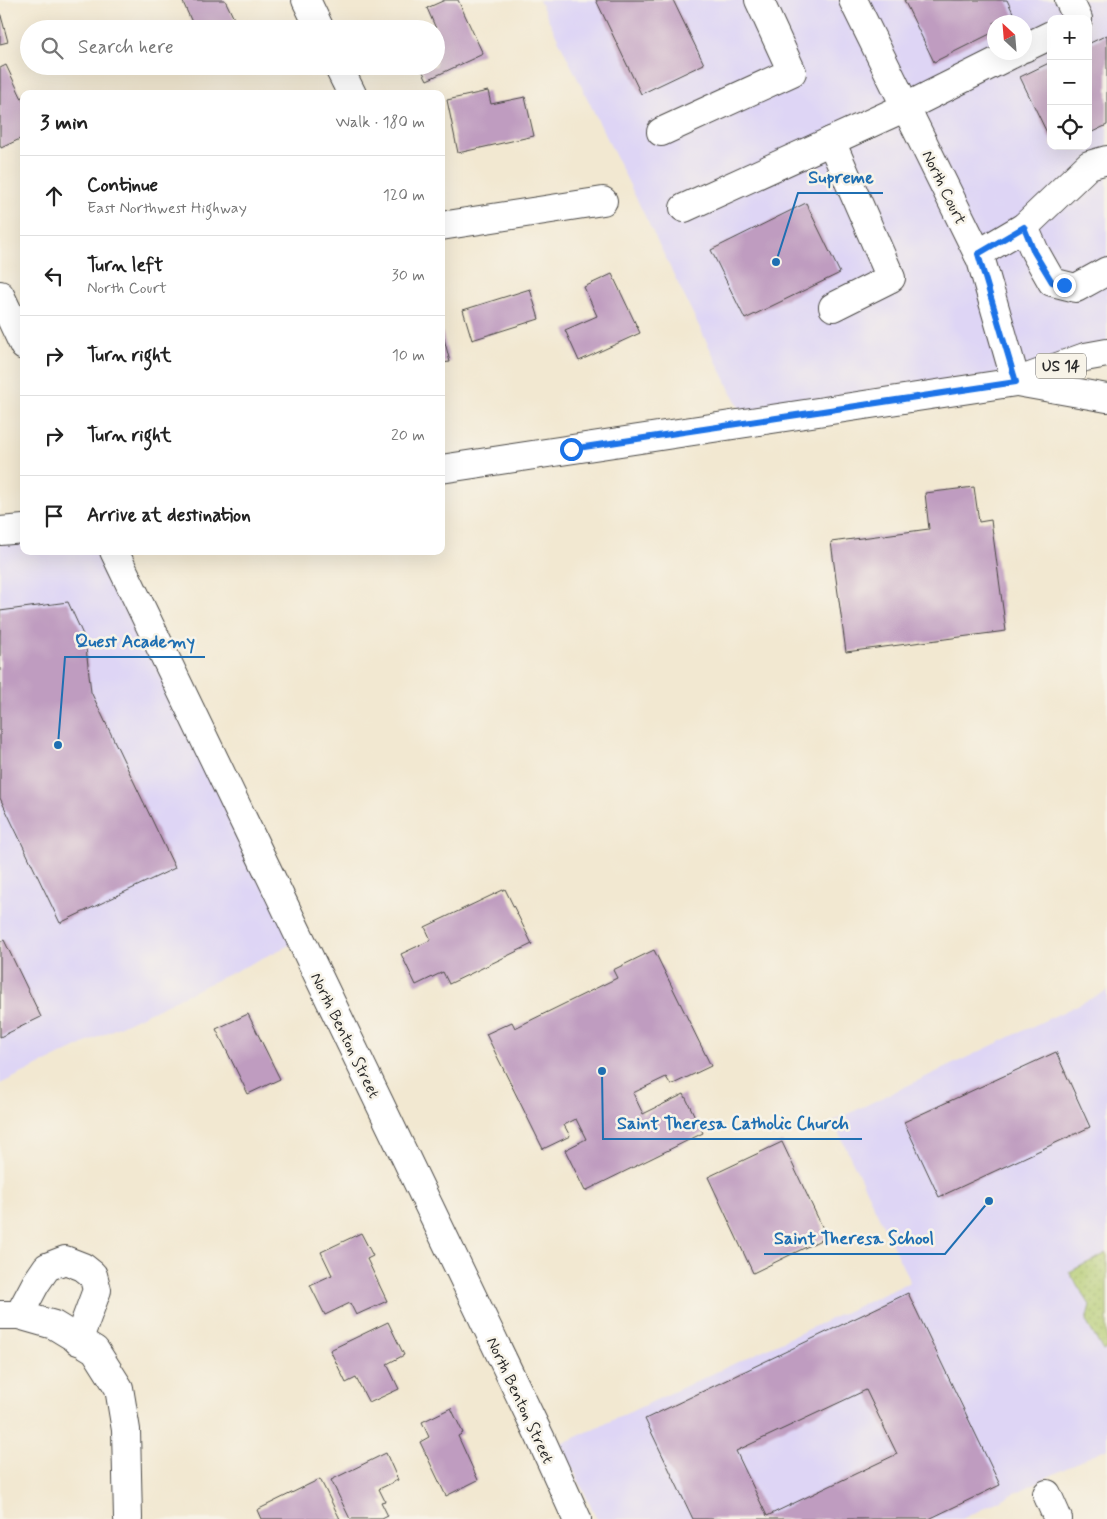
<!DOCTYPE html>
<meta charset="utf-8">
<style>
:root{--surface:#fff;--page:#f6f6f6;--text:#222;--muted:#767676;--line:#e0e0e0}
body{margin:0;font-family:Mynerve,sans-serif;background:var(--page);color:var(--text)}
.controls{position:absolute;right:15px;top:15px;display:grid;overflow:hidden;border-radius:10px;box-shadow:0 5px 20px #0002}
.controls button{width:45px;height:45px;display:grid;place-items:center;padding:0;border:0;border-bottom:1px solid var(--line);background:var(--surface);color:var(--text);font:25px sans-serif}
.compass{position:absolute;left:987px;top:15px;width:45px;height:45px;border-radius:50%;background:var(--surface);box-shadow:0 5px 20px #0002;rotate:334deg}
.stop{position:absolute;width:15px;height:15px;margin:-11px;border:4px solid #1a73e8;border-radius:50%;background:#fff}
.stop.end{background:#1a73e8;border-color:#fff;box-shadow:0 1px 5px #0008}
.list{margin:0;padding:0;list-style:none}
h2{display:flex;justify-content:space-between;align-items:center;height:65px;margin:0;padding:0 20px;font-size:21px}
h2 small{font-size:16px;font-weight:400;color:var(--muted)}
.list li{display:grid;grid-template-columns:32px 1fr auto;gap:15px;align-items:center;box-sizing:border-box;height:80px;padding:0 20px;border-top:1px solid var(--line)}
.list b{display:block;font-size:19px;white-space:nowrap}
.list p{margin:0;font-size:16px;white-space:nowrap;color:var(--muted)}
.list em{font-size:16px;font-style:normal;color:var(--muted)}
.icon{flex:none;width:28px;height:28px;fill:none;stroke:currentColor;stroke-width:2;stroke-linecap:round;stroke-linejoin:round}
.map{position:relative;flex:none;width:1107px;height:1519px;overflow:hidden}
.search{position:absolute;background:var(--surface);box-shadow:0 5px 20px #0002;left:20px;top:20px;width:425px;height:55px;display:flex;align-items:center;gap:12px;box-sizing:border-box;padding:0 18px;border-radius:28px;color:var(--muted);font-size:19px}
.panel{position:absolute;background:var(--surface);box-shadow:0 5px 20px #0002;left:20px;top:90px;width:425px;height:465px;border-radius:10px}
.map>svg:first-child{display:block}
</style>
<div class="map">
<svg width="1107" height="1519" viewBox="0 0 1107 1519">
<defs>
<pattern id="park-dots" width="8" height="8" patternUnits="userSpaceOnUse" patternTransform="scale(1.25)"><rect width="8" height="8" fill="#b2ca6f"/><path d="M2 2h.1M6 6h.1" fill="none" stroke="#91a45b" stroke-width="1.8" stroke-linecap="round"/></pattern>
</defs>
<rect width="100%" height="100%" fill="#f7f3e8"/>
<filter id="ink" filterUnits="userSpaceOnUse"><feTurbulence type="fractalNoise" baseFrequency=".02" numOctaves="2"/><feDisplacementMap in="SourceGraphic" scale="10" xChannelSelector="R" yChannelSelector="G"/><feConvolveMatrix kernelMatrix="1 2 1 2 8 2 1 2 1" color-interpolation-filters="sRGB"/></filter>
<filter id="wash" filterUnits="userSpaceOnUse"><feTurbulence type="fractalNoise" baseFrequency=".0096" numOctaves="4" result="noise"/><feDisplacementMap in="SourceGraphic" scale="20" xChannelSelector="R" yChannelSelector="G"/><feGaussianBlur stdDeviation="1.12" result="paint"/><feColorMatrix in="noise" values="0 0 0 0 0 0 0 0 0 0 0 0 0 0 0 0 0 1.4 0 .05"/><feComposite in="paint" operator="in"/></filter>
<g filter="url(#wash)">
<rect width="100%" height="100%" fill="#f2e8d1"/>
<!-- built -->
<g fill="#ded5f5" fill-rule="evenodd">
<path d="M539 0H1107V353L746 422ZM1051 19H1088V146H1051ZM994 22H1024V52H994Z"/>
<polygon points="24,529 24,551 114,551 300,940 0,1084 0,531"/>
<polygon points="1107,991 1107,1448 962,1519 597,1519 561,1444 910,1282 833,1121"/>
</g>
<!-- park -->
<polygon fill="url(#park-dots)" stroke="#6e7a4d" points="1107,1253 1107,1349 1103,1351 1086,1321 1090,1305 1069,1272"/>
<g id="blocks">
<!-- building -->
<g fill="#bf9cc0" fill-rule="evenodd">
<polygon points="182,0 225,0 239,29 195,29"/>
<polygon points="445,0 458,0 483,54 427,80 420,66 436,66 437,31 427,8"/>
<polygon points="596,0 673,0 704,64 641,94"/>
<polygon points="904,0 1007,0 1017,21 994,22 994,32 934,62"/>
<polygon points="0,12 8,42 0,44"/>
<polygon points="1107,35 1107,125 1088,134 1088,44"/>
<polygon points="1051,62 1051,141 1020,77"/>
<polygon points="6,65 24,103 24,137 1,148 0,144 0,68"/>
<polygon points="488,91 491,104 525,97 534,136 458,153 447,100"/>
<polygon points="806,203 840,273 745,319 711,250"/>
<polygon points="612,274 640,333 579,361 565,330 597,316 584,287"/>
<polygon points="530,289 539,319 472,340 463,310"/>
<polygon points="441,327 450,362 441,363"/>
<polygon points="974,487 979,522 991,520 1006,631 846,652 831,542 929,529 925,493"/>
<polygon points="68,602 85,639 91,692 175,868 60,923 0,798 0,611"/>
<polygon points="505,889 532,944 449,984 443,972 416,985 401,954 431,940 425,927"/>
<polygon points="4,940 41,1017 0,1037 0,942"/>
<polygon points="654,950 711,1066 671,1085 666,1077 633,1093 643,1114 684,1094 703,1133 585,1191 565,1150 586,1139 576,1119 564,1125 570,1136 543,1149 486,1034 512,1022 515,1028 617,978 613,970"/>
<polygon points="248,1014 280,1079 248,1094 216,1029"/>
<polygon points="1056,1052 1090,1127 939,1197 904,1122"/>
<polygon points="782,1142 827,1237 753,1273 708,1177"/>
<polygon points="361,1233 373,1256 367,1259 387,1301 356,1315 350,1303 325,1315 310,1285 332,1275 321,1252"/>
<path d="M908 1293 1000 1485 929 1519H693L645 1419ZM866 1390 897 1454 767 1516 736 1451Z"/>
<polygon points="388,1322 404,1355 387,1364 399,1389 369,1403 356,1378 346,1383 330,1350"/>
<polygon points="451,1408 463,1433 458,1436 478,1480 446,1496 420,1442 429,1437 422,1422"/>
<polygon points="386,1453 398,1480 379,1489 385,1501 381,1502 388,1516 382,1519 350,1519 331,1480"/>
<polygon points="320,1479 340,1519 261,1519 257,1510"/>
</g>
</g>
</g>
<g filter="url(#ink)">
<use href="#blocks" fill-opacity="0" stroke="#494744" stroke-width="1"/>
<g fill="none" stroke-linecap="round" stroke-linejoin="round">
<!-- minor casing -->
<g stroke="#494744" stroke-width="30">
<g id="minor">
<polyline points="306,0 320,29"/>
<polyline points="853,0 981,260 1016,382"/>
<polyline points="1069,0 1078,19"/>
<polyline points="1024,48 1051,35"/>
<polyline points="338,66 352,94"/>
<polyline points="661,132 792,72 759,0"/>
<polyline points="831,141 891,278 833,307"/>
<polyline points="684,208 906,107 1016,52"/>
<polyline points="441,226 603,201"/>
<polyline points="1024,227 1035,252 1052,282 1076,288 1107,271"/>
<polyline points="978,254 1024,227 1089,165 1107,160"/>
<polyline points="0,295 24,346"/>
<polyline points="114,551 540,1437 577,1519"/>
<polyline points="0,1315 19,1315 54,1325 95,1350 119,1388 126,1430 128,1519"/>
<polyline points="19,1315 36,1283 47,1267 65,1260 83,1267 93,1275 97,1290 78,1341"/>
<polyline points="1047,1494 1058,1519"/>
</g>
</g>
<!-- major casing -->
<g stroke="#494744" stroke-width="30">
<g id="major">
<polyline points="1017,382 1107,398"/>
<polyline points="441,469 1016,382 1085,357 1107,353"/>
<polyline points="0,531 24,529"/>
</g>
</g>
<!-- minor -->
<use href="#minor" stroke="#fff" stroke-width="28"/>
<!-- major -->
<use href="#major" stroke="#fff" stroke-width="28"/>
</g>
</g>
<g fill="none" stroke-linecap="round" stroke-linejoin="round" filter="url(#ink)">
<!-- route -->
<polyline stroke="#1a73e8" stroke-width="6" points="571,449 1016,382 978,254 1024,227 1034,252 1052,282 1064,285"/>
</g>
<g text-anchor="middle" stroke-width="5" stroke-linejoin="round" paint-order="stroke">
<!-- shield labels -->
<rect fill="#f7f3e8" stroke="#686764" stroke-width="1" x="1036" y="353.5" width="50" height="25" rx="4"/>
<g font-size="15" font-weight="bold" fill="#2b2b2b">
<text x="1061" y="371">US 14</text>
</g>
<!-- street labels -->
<g font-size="16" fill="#2b2b2b" stroke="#f7f3e8">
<text transform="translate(945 187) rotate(64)" y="6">North Court</text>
<text transform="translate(346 1035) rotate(64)" y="6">North Benton Street</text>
<text transform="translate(521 1400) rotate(65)" y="6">North Benton Street</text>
</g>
</g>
<!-- callouts -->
<path fill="none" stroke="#1f6fb2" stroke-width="2" d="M776 262L798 193H883M58 745L65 657H205M602 1071L603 1139H862M989 1201L945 1254H764"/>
<g fill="#1f6fb2" stroke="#f7f3e8" stroke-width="2">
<circle cx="776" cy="262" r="5"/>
<circle cx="58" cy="745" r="5"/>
<circle cx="602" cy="1071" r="5"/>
<circle cx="989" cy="1201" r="5"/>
</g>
<g font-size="18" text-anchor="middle" font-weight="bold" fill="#1f6fb2" stroke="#f7f3e8" stroke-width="5" stroke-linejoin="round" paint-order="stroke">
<text x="841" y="183">Supreme</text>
<text x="135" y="647">Quest Academy</text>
<text x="733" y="1129">Saint Theresa Catholic Church</text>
<text x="854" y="1244">Saint Theresa School</text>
</g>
</svg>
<div class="controls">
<button>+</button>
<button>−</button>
<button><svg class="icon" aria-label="locate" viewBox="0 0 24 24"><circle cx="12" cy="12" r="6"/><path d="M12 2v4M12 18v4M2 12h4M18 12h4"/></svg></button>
</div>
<svg class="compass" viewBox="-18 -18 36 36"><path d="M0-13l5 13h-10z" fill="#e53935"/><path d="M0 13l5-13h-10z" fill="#767676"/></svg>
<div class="stop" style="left:571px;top:449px"></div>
<div class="stop end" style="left:1064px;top:285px"></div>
<div class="search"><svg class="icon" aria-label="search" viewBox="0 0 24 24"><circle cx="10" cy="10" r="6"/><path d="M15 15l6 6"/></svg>Search here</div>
<section class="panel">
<h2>3 min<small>Walk · 180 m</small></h2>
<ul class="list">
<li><svg class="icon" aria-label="ahead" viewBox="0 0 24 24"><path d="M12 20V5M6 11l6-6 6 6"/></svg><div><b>Continue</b><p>East Northwest Highway</p></div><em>120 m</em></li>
<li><svg class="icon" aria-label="left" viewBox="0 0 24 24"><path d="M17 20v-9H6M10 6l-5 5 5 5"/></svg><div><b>Turn left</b><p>North Court</p></div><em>30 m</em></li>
<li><svg class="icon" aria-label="right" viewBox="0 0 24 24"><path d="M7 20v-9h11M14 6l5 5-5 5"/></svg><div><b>Turn right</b></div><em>10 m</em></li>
<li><svg class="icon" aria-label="right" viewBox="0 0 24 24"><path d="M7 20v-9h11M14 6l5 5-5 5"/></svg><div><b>Turn right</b></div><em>20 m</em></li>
<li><svg class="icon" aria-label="arrive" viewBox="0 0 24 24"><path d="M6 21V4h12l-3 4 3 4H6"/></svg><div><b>Arrive at destination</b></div></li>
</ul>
</section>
</div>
